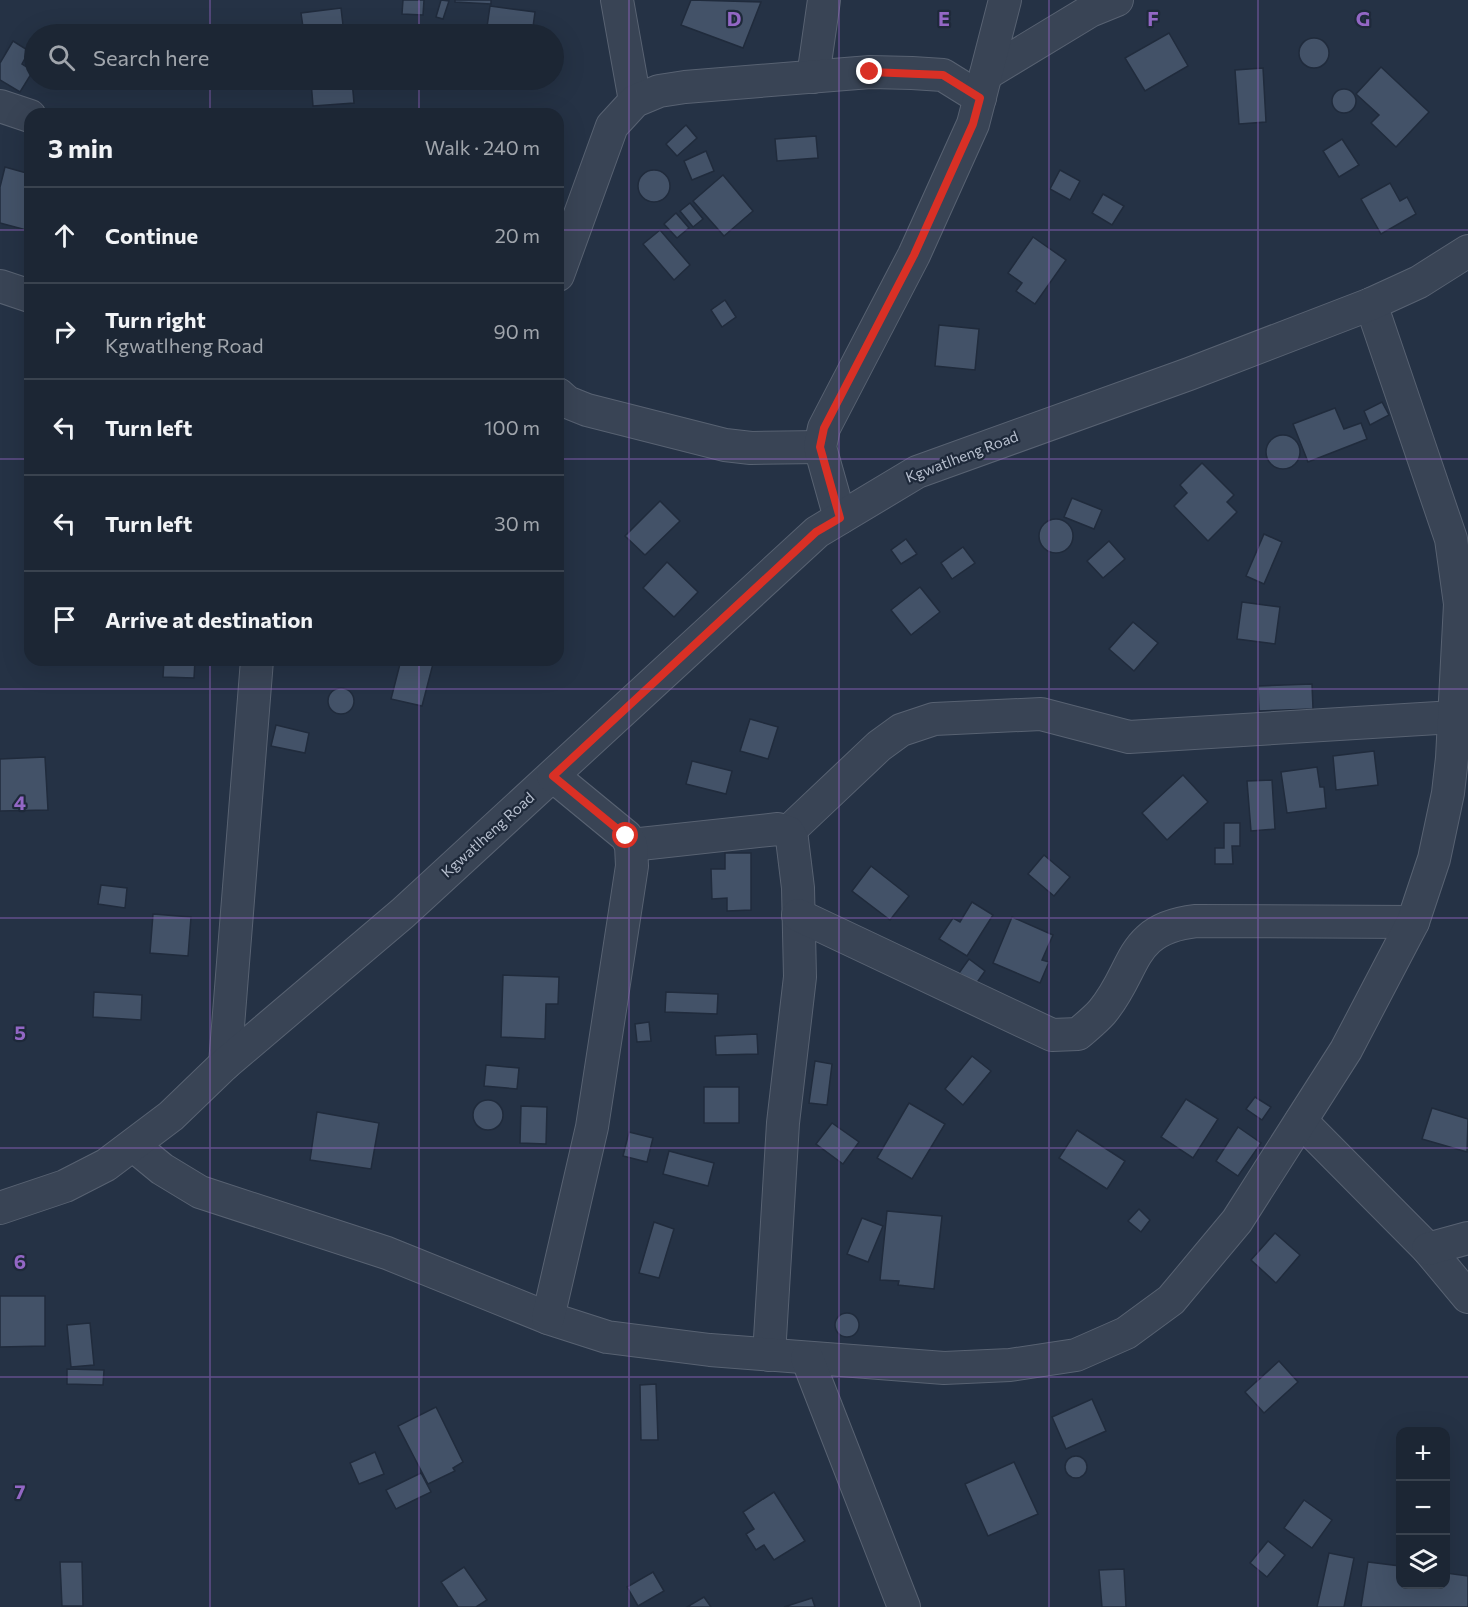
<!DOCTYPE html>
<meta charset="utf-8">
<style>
:root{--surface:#1c2634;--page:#293240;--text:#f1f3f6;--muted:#a0a5ac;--line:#3a434f}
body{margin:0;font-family:Commissioner,sans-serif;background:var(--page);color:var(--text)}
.controls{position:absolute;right:18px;bottom:18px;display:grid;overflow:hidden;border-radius:12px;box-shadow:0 6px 24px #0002}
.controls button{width:54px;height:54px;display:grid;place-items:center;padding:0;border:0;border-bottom:2px solid var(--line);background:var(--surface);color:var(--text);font:30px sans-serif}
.stop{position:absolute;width:18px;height:18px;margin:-14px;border:4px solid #d93025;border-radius:50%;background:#fff}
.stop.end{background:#d93025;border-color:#fff;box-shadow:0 2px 6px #0008}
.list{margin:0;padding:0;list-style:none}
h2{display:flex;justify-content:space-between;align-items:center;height:78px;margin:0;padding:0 24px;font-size:26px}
h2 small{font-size:20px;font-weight:400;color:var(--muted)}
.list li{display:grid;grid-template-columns:39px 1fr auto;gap:18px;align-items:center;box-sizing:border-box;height:96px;padding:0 24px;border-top:2px solid var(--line)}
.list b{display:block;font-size:22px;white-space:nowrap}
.list p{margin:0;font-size:20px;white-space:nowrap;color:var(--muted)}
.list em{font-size:20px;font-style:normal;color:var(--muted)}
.icon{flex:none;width:33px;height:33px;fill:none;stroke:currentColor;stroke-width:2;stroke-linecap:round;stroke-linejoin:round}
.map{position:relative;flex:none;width:1468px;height:1607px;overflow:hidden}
.search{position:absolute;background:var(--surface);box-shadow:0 6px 24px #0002;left:24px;top:24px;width:540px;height:66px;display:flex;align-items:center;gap:15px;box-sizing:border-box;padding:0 21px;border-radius:33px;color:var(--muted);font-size:22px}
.panel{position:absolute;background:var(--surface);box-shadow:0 6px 24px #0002;left:24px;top:108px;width:540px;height:558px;border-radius:18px}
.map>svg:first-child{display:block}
</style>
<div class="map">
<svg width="1468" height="1607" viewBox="0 0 1468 1607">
<rect width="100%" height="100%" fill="#253245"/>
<!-- building -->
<g fill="#435268" stroke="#202b3c" stroke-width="1.5">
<polygon points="403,0 424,0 423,15 402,14"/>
<polygon points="441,0 449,1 443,19 436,17"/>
<polygon points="455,0 491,0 491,4 455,2"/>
<polygon points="691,0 761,2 743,48 681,25"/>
<polygon points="490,6 535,12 532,34 486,34"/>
<polygon points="341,8 344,34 304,34 301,13"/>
<polygon points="1169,33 1188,66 1145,91 1125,58"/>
<circle cx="1314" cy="53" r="15"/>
<polygon points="13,41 29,51 22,64 33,71 20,92 0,80 0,63"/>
<polygon points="1381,67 1429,112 1396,147 1371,123 1379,115 1356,94"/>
<polygon points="1263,68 1266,122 1239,124 1235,70"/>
<polygon points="352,80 354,103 313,106 311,81"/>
<polygon points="502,80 539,80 538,84"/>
<circle cx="1344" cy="101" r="12"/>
<polygon points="686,125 697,138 677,156 666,144"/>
<polygon points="816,136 818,158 777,161 775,139"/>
<polygon points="1342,139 1359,165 1339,177 1323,151"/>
<polygon points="706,151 714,171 692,180 684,161"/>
<polygon points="5,167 30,174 30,231 0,223 0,187"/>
<polygon points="1060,170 1080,181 1070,200 1050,189"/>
<circle cx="654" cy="186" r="16"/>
<polygon points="723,175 753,211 724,236 693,201"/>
<polygon points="1390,183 1400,201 1407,197 1416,214 1381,234 1361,199"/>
<polygon points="1103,194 1124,206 1112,225 1092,213"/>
<polygon points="690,203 703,219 693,227 680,211"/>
<polygon points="676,213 689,228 677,238 664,224"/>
<polygon points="660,230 690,265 674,280 643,244"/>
<polygon points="1033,237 1066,260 1035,304 1016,291 1022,283 1008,273"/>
<polygon points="725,300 736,317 722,327 711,310"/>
<polygon points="939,325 979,329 975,370 935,366"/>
<polygon points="1382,402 1389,415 1370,425 1364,411"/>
<polygon points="1335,408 1344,429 1361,423 1367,439 1308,462 1293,424"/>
<circle cx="1283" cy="452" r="17"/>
<polygon points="1202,463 1234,495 1227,502 1237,512 1208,541 1174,506 1187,493 1180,485"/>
<polygon points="1072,498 1102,510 1094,529 1064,517"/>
<polygon points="660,501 680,521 645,555 625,536"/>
<circle cx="1056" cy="536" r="17"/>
<polygon points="1264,534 1282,542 1264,584 1246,576"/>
<polygon points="906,539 917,554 901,564 891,550"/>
<polygon points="1109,541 1125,559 1103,578 1087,561"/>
<polygon points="963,547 975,563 952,579 941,563"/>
<polygon points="667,562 698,592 674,617 643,588"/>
<polygon points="558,566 563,567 561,589 558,589"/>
<polygon points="920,587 940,612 911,635 891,610"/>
<polygon points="1242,602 1280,607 1275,644 1237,639"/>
<polygon points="1133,622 1158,643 1134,671 1109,649"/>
<polygon points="164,660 195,660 194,678 163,677"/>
<polygon points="401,660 434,660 422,706 391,699"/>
<polygon points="1312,684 1313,709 1259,711 1258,686"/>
<circle cx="341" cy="701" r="13"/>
<polygon points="750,719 778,727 768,759 740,751"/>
<polygon points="276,725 309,733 305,753 271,746"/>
<polygon points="1374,751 1378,785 1336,790 1333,756"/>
<polygon points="45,757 48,810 0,811 0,759"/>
<polygon points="692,761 732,771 726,794 686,784"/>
<polygon points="1317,767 1320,787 1324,787 1326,808 1287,813 1281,772"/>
<polygon points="1183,775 1208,802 1167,840 1142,813"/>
<polygon points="1272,780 1275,829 1251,831 1247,781"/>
<polygon points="1224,823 1240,823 1240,846 1232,846 1233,864 1215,864 1215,848 1224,848"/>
<polygon points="725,853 751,853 751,910 727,911 727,898 712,899 711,869 725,869"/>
<polygon points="1044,855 1070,877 1054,896 1028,874"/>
<polygon points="871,866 909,896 890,920 852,891"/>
<polygon points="101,885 127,888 125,908 98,904"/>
<polygon points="972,902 993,915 967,956 939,939 953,918 960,922"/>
<polygon points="153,914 191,917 188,956 150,953"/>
<polygon points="1012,917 1053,935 1042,960 1049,962 1040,983 993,963"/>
<polygon points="969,959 985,971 976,984 959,973"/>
<polygon points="503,975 559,977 558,1004 546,1004 545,1039 501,1037"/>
<polygon points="94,992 142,995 141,1020 93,1017"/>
<polygon points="666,992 718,994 717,1014 665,1012"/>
<polygon points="649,1022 651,1041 637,1042 635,1024"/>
<polygon points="757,1034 758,1054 716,1055 715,1036"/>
<polygon points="972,1056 991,1071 963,1105 945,1089"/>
<polygon points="815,1061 832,1064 827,1105 809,1103"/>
<polygon points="486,1065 519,1068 517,1089 484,1086"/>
<rect x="704" y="1087" width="35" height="36"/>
<polygon points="1255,1097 1271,1107 1262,1120 1246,1109"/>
<polygon points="1186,1099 1218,1119 1193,1158 1161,1137"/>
<circle cx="488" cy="1115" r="15"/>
<polygon points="909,1103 945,1124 912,1179 877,1158"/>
<polygon points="521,1106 547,1107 546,1144 520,1143"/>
<polygon points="1432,1108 1468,1119 1467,1152 1422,1139"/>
<polygon points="317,1112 379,1123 371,1169 310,1160"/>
<polygon points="832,1123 859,1142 843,1164 816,1144"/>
<polygon points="1238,1127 1261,1143 1238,1176 1216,1161"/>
<polygon points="1077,1130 1125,1161 1107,1189 1059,1158"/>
<polygon points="629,1132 653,1138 647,1162 623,1156"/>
<polygon points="669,1151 714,1163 708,1186 663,1174"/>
<polygon points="1139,1209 1150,1220 1141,1232 1128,1221"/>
<polygon points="887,1211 942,1216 934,1289 898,1285 899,1281 880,1280"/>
<polygon points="862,1218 883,1226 868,1262 847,1254"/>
<polygon points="654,1222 674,1229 659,1278 639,1273"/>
<polygon points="1275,1233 1300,1255 1276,1283 1251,1260"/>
<polygon points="0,1296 45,1296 45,1346 0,1347"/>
<circle cx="847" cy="1325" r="12"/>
<polygon points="90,1323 94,1365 71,1367 67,1325"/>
<polygon points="1279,1361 1298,1382 1264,1413 1245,1392"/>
<polygon points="67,1369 104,1370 103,1385 67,1384"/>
<polygon points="656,1384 658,1440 641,1440 640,1385"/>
<polygon points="1092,1399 1106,1431 1066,1449 1052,1417"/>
<polygon points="436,1407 463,1462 453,1468 455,1471 428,1484 398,1426"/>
<polygon points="375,1452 384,1474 359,1484 350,1463"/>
<circle cx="1076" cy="1467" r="11"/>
<polygon points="1014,1462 1038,1514 988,1536 965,1484"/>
<polygon points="421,1473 431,1492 396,1509 386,1490"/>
<polygon points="774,1492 805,1541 774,1560 764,1545 756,1550 746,1534 754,1529 743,1512"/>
<polygon points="1304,1500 1332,1520 1312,1548 1284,1528"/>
<polygon points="1268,1541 1285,1555 1267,1577 1250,1563"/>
<polygon points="1329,1553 1354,1558 1344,1607 1317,1607"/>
<polygon points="60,1562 82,1562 83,1606 62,1606"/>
<polygon points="1368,1562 1400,1566 1400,1584 1446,1584 1446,1573 1468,1576 1468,1607 1361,1607"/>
<polygon points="464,1567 487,1600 476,1607 458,1607 441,1582"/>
<polygon points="1124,1569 1126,1607 1102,1607 1099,1570"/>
<polygon points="653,1572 664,1591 638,1606 627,1587"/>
<polygon points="704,1597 711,1607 687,1607"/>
<polygon points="812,1598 815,1607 784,1607"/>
</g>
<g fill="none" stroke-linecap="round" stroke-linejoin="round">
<!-- minor casing -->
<g stroke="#586272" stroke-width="34">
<g id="minor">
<polyline points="617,0 635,101"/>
<polyline points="986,74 1090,11 1117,0"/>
<polyline points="813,77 824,0"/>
<polyline points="0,106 30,116"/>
<polyline points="558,275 612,126 635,101 659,91 685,87 870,72 912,73 943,75 980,98"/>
<polyline points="0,286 30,296"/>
<polyline points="558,394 567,402 587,410 725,445 751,448 820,447"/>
<polyline points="840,518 820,447 824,428 914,255 973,124 1005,0"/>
<polyline points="788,832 879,746 901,730 934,719 1041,714 1129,737 1454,717"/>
<polyline points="631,845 778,829 788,832 792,839 798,888 800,977 783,1123 769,1355"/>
<path d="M798 915 1052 1035 1078 1034C1086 1027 1095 1020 1102 1012 1138 969 1127 929 1196 921L1413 922"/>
<polyline points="225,1064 257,660"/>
<polyline points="1301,1121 1428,1249 1468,1297"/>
<polyline points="134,1146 162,1169 200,1192 387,1253 548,1318 607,1337 710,1350 944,1368 1010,1365 1076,1355 1126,1333 1171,1300 1237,1221 1346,1050 1413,922 1434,859 1448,793 1452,758 1460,604 1451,539 1371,304"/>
<polyline points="0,1208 65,1186 106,1165 171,1116 225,1064 403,913 817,532 917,472 1189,374 1371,304 1419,282 1468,251"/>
<polyline points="1428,1249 1468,1238"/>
<polyline points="548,1318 592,1127 632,866 631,845 626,836 553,776"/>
<polyline points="807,1358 904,1607"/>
</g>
</g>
<!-- minor -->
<use href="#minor" stroke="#394455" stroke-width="32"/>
</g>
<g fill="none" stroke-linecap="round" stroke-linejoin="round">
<!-- route -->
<polyline stroke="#d93025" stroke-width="8" points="626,836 553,776 816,532 840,518 820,447 824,428 914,255 973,124 980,98 943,75 870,72"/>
</g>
<!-- grid -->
<path fill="none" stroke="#9367c5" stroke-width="1.5" stroke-opacity="0.55" d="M210 0V34M419 0V34M629 0V1607M839 0V1607M1049 0V1607M1258 0V1607M210 80V114M419 80V114M0 230H30M558 230H1468M0 459H30M558 459H1468M210 660V1607M419 660V1607M0 689H1468M0 918H1468M0 1148H1468M0 1377H1468"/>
<g text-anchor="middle" stroke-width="4.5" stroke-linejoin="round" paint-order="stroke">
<!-- street labels -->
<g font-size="15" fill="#b7bfce" stroke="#1e293a">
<text transform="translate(962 457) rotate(-21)" y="5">Kgwatlheng Road</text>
<text transform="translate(488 835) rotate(-42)" y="5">Kgwatlheng Road</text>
</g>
</g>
<g font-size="20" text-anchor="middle" font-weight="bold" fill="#9367c5" stroke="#1e293a" stroke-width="4.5" stroke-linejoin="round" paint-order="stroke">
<text x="734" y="26">D</text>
<text x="944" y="26">E</text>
<text x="1153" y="26">F</text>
<text x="1363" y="26">G</text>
<text x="20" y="810">4</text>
<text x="20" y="1040">5</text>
<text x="20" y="1269">6</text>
<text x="20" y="1499">7</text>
</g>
</svg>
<div class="controls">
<button>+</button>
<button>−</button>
<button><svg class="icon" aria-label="layers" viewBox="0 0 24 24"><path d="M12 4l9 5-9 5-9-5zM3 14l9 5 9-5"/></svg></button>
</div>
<div class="stop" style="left:626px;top:836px"></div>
<div class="stop end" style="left:870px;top:72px"></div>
<div class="search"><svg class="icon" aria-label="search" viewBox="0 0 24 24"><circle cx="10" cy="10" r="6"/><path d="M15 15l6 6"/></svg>Search here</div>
<section class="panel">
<h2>3 min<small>Walk · 240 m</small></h2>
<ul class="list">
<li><svg class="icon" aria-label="ahead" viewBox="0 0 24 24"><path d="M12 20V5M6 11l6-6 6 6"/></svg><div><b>Continue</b></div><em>20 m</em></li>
<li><svg class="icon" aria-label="right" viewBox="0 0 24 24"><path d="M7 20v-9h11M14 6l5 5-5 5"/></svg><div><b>Turn right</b><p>Kgwatlheng Road</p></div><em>90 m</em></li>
<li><svg class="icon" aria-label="left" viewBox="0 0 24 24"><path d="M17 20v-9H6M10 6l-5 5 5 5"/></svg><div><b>Turn left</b></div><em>100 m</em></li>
<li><svg class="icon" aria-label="left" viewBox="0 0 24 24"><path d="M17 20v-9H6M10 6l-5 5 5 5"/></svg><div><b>Turn left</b></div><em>30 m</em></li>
<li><svg class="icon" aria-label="arrive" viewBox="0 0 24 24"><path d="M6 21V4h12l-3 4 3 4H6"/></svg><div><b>Arrive at destination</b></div></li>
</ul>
</section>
</div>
